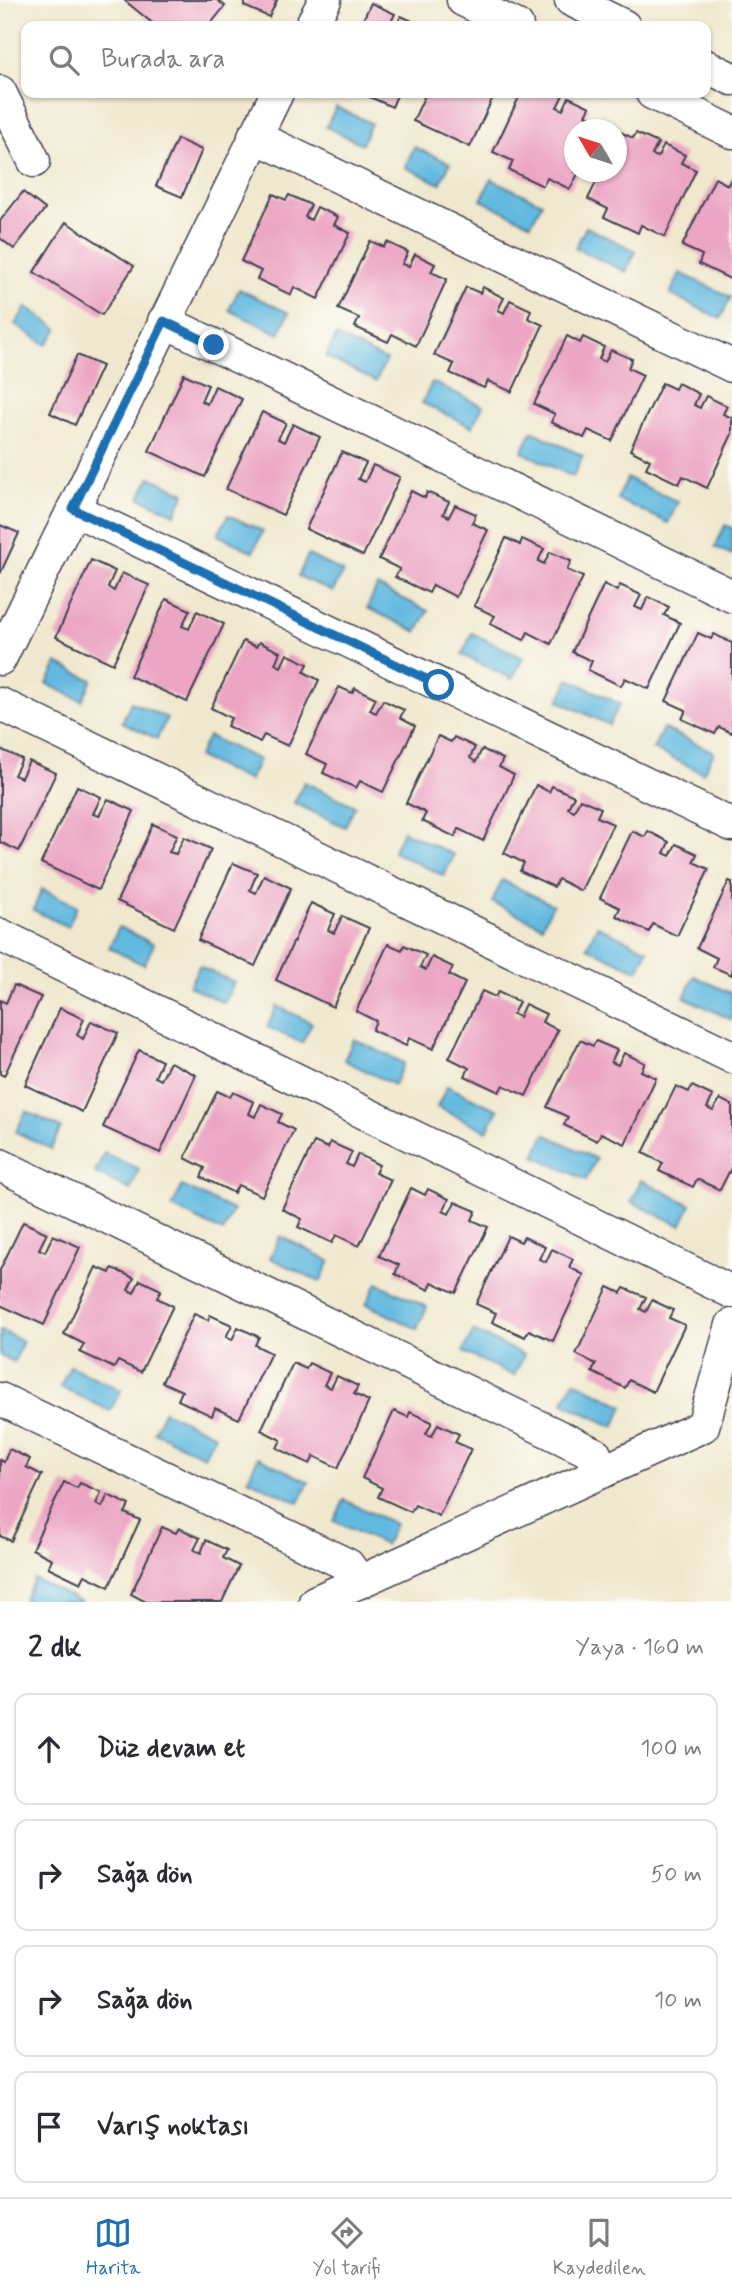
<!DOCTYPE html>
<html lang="tr">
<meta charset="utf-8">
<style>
:root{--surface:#fff;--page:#f2f2f3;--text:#2b2b33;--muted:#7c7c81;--line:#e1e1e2;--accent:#1f6fb2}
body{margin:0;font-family:Mynerve,sans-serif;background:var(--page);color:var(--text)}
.compass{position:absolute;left:564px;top:119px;width:63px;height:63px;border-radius:50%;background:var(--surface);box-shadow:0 2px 5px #0004;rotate:309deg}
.stop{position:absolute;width:21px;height:21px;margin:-16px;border:5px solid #1f6fb2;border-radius:50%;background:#fff}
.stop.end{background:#1f6fb2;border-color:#fff;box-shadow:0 2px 7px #0008}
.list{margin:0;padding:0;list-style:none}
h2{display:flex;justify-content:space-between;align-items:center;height:91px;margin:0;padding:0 28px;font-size:30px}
h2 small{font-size:23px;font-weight:400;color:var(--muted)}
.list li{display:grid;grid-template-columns:46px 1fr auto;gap:21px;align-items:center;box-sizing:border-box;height:112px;margin:0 14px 14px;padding:0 14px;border:2px solid var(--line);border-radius:14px}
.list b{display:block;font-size:26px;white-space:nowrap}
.list em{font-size:23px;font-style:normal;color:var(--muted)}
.icon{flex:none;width:38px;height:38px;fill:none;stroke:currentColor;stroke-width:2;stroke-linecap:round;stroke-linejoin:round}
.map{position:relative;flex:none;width:732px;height:1602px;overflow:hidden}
.search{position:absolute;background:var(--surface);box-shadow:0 2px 5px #0004;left:21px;right:21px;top:21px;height:77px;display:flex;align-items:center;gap:18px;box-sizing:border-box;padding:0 24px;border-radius:14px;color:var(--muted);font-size:26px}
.sheet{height:595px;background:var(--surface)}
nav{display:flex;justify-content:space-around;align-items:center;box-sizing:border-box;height:98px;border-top:2px solid var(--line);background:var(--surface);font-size:19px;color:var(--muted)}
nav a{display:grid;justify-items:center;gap:4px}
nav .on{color:var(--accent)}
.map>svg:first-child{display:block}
</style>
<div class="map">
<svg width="732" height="1602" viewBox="0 0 732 1602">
<rect width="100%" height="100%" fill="#fdfcf7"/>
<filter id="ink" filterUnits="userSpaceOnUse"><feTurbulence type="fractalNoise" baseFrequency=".0143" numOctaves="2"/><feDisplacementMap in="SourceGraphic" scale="14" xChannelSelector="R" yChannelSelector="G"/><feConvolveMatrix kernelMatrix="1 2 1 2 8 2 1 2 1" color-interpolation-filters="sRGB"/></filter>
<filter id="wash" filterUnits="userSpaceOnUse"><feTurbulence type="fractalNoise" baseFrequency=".00686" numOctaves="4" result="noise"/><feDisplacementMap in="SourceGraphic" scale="28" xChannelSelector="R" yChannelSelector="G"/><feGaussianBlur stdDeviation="1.57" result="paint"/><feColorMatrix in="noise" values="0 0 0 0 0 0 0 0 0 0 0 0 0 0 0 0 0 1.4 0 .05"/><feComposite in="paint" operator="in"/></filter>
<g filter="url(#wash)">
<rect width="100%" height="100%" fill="#f0e8ce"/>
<!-- water -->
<g fill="#62b9df" stroke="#426e8d" stroke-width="2">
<polygon points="336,107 371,123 362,144 326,127"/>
<polygon points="414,147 450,163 440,184 405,167"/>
<polygon points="491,179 542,203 531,224 481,200"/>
<polygon points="586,227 636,251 626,272 575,248"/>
<polygon points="680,273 731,297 720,319 670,294"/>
<polygon points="239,289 289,313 279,334 229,310"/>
<polygon points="27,307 58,329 46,345 15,324"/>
<polygon points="336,336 386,360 376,381 326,357"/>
<polygon points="432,382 483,406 472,427 422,403"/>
<polygon points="532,431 583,456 573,477 522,452"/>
<polygon points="150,477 185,493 175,514 140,498"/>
<polygon points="627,478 678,502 668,523 617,499"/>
<polygon points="228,515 263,531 253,552 218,535"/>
<polygon points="725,525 732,528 732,555 715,547"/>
<polygon points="308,555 343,572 333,592 298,576"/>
<polygon points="377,586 428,611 417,632 367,608"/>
<polygon points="472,633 523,658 512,679 462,655"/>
<polygon points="57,663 92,680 82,701 47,684"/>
<polygon points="569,679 620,704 609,725 559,701"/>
<polygon points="131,702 167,718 157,739 122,722"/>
<polygon points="663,728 714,752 703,773 653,749"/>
<polygon points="208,736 259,760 249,781 198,757"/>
<polygon points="304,782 355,806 345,827 294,803"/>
<polygon points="403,831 454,855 444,876 393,852"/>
<polygon points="502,880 553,905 542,926 492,902"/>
<polygon points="42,889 77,906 68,927 33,910"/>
<polygon points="597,926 648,950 638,971 587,947"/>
<polygon points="119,927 154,944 144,965 109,948"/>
<polygon points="199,966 234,982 224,1003 189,986"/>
<polygon points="694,976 732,994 732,1020 684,997"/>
<polygon points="277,1006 312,1023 302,1043 267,1027"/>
<polygon points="354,1039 404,1063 394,1085 344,1060"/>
<polygon points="447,1086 498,1110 487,1131 437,1107"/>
<polygon points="26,1111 61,1128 51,1149 16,1132"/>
<polygon points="545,1134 596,1159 586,1180 535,1156"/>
<polygon points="104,1153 139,1169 130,1190 95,1173"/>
<polygon points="641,1180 691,1205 681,1226 631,1202"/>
<polygon points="182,1186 233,1210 223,1232 172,1207"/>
<polygon points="280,1236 330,1261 320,1282 270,1258"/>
<polygon points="377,1283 427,1307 417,1329 366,1304"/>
<polygon points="0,1330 23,1341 14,1362 0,1356"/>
<polygon points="473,1331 524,1355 514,1376 463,1352"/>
<polygon points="70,1366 121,1390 110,1411 60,1387"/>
<polygon points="574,1381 624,1406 614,1427 563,1403"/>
<polygon points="164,1411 215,1435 204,1456 154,1432"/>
<polygon points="258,1457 309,1482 299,1503 248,1479"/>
<polygon points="344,1500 395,1524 385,1545 334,1521"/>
<polygon points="34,1579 82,1602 28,1602 24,1600"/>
</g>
<g id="blocks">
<!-- building -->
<g fill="#eca6c4">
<polygon points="124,0 217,0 225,6 209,26 156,26"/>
<polygon points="246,0 277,0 269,17 244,6"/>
<polygon points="371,3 395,14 389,26 360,26"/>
<polygon points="401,16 423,26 396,26"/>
<polygon points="361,93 398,93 392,107"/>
<polygon points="426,93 495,93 470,147 413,121"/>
<polygon points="521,93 558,93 563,95 557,107 563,110 569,97 590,107 586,115 602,123 599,130 574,130 574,172 579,172 570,189 547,178 543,186 509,170 513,161 493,152"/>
<polygon points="620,132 633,138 636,133 658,143 652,155 658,157 664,145 685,155 681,163 696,170 665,237 641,225 638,233 604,217 608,209 588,199 601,172 616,172 616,140"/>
<polygon points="177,139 202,150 182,197 156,186"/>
<polygon points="732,176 732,280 699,264 702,255 682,246 715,178 728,185"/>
<polygon points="23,192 45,209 14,249 0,238 0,221"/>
<polygon points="273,194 286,200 289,195 311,205 305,217 311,220 317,207 338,217 334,225 350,233 318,299 294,287 291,295 257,279 261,271 241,261"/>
<polygon points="66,222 134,266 102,315 34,272"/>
<polygon points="370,241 384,247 387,242 408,252 402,264 409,266 415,254 435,264 431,272 447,279 416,346 392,334 388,342 355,327 359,318 338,309"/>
<polygon points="466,287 480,293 483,287 504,298 498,310 504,313 510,300 531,310 528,318 543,325 512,392 488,381 484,388 450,373 454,364 434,355"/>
<polygon points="567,336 580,343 583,337 604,347 599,359 605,362 611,350 632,359 628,368 643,375 612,441 588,430 584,438 551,422 555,414 534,404"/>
<polygon points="77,355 102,366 75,425 50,413"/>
<polygon points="184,374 208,385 201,401 207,404 215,386 242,399 205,477 149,451"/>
<polygon points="662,383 675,389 678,383 699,394 694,405 700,408 706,396 727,406 723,414 732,418 732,434 707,488 683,476 679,484 646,468 650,460 630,450"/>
<polygon points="262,412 286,423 278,439 284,442 293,424 320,437 283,515 226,489"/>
<polygon points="342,452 366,463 358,479 365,482 373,465 400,477 363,556 306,529"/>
<polygon points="411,491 425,498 427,492 449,502 443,514 449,517 455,505 476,514 472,523 488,530 456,597 433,585 429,593 395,577 400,569 379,559"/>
<polygon points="0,525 19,533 0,574"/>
<polygon points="506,538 520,545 522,539 544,549 538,561 544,564 550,552 571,561 567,570 583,577 551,644 528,632 524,640 490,624 495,616 474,606"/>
<polygon points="91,560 115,571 108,587 114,591 122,573 149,585 113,664 56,637"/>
<polygon points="604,584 617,591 620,585 641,595 635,607 642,610 648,597 669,607 664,615 680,623 649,689 625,678 621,686 588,670 592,661 572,652"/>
<polygon points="166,599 190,610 182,626 189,629 197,611 224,624 187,702 130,676"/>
<polygon points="698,633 711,639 714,634 732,643 732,733 719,727 715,734 682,719 686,710 666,701"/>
<polygon points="243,641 256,647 259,642 280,652 275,664 281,667 287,654 308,664 304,672 319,680 288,746 264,735 260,742 227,726 231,718 211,708"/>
<polygon points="339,687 352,693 355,688 376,698 370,710 376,713 383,700 404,710 400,718 415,726 383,792 360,781 356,788 323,773 327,764 306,754"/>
<polygon points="438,736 451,742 454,737 475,747 470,758 476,762 482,749 503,759 499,767 514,775 483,841 459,829 455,837 422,821 426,813 406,803"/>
<polygon points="0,749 22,759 14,775 21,778 29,761 56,773 19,851 0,842"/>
<polygon points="536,785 549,792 552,786 574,796 568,808 574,811 580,799 601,808 597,817 613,824 581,891 558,879 554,887 520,871 524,863 504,853"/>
<polygon points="77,786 101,797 93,814 99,816 108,799 134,811 98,890 41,863"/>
<polygon points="153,824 177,835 169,852 176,854 184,837 211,849 174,928 117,901"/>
<polygon points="632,831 645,837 648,831 669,842 664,853 670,856 676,844 697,854 693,862 709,869 677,936 653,924 649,932 616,916 620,908 600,898"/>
<polygon points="233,863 257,873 250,890 256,893 264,875 291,888 255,966 198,940"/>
<polygon points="729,881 732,882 732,975 713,967 717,958 697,948"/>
<polygon points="311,903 335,914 328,930 334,933 342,916 369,928 333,1007 276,980"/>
<polygon points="388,944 402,950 404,945 426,955 420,967 426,970 432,957 453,967 449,975 465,983 433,1049 409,1038 406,1046 372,1030 376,1021 356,1011"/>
<polygon points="14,985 41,997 4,1076 0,1074 0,1000 6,1003"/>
<polygon points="482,991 495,997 498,992 519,1002 513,1014 519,1017 525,1004 546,1014 542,1022 558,1030 526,1096 503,1085 499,1092 465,1076 469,1068 449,1058"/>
<polygon points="60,1008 84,1019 77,1035 83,1039 91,1021 118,1033 82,1112 25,1085"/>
<polygon points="580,1040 593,1046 596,1041 617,1050 611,1062 618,1065 624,1053 645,1063 641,1071 656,1078 625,1144 601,1133 597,1141 564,1125 568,1117 547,1107"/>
<polygon points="139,1050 162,1061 155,1077 161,1080 170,1062 196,1075 160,1153 103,1127"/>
<polygon points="676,1086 689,1092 692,1086 713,1096 707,1108 713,1111 720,1099 732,1105 732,1166 720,1190 697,1179 693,1187 659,1171 663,1163 643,1153"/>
<polygon points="217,1091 230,1097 233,1092 254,1102 249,1114 255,1117 261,1104 282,1114 278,1122 294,1130 262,1196 238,1185 234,1193 201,1177 205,1168 185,1158"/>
<polygon points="314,1142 328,1148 330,1142 352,1152 346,1164 352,1167 358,1154 379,1165 375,1173 391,1180 359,1246 336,1235 332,1243 298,1227 302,1219 282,1209"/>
<polygon points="411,1188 425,1195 428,1189 449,1199 443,1211 449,1214 455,1202 476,1211 472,1220 488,1227 456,1293 432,1282 429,1290 395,1274 399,1265 379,1256"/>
<polygon points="23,1222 47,1233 39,1249 45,1252 53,1235 80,1247 44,1325 0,1305 0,1270"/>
<polygon points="508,1236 521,1242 524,1237 545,1247 539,1259 546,1262 552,1249 573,1259 569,1267 584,1275 553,1341 529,1330 525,1337 492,1322 496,1313 476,1304"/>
<polygon points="96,1267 110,1273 112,1268 134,1278 128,1290 134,1293 140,1280 161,1290 157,1298 173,1306 141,1372 118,1361 114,1368 80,1352 84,1344 64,1334"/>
<polygon points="608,1287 621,1293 624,1288 646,1297 640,1309 646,1312 652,1300 673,1310 669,1318 685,1325 653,1392 629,1380 625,1388 592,1372 596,1364 576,1354"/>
<polygon points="194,1314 208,1320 210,1315 232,1325 226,1337 232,1340 238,1327 259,1337 255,1345 271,1353 239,1419 215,1408 212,1416 178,1400 182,1391 162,1382"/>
<polygon points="293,1363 306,1369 309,1363 330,1373 324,1385 331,1388 337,1376 358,1386 354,1394 369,1401 338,1468 314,1456 310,1464 277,1448 281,1440 261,1430"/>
<polygon points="394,1411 408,1417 410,1412 432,1422 426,1434 432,1436 438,1424 459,1434 455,1442 471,1449 439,1516 415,1505 411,1512 378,1497 382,1488 362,1478"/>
<polygon points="9,1449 30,1459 26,1467 42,1475 11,1541 0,1536 0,1460 4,1462"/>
<polygon points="64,1482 77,1488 80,1483 101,1492 96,1504 102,1507 108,1495 129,1505 125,1513 140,1520 109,1587 85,1575 81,1583 48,1567 52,1559 32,1549"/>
<polygon points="162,1527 176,1533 179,1528 200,1538 194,1550 201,1553 206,1540 227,1550 223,1558 239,1566 222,1602 146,1602 131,1594"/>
</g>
</g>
</g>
<g filter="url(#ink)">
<use href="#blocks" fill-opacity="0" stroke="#414051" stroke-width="2"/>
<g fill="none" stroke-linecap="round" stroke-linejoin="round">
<!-- street casing -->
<g stroke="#414051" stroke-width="35">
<g id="street">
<polyline points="463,0 517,26"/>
<polyline points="571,0 624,26"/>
<polyline points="311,26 325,0"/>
<polyline points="706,66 732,79"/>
<polyline points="0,92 34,161"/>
<polyline points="652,93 732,132"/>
<polyline points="254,136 732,366"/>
<polyline points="164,321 732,596"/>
<polyline points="73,509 732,825"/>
<polyline points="0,659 277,93"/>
<polyline points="0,704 732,1057"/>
<polyline points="0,935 732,1292"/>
<polyline points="0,1165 595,1454 602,1472"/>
<polyline points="0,1399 348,1565 360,1582"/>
<polyline points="315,1602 703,1426 732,1325"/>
</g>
</g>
<!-- street -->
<use href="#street" stroke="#fff" stroke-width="32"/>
</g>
</g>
<g fill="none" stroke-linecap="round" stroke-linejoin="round" filter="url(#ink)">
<!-- route -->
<polyline stroke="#1f6fb2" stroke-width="9" points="214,345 164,321 73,509 439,685"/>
</g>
</svg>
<svg class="compass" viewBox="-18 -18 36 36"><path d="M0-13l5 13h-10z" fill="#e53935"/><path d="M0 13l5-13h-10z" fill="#7c7c81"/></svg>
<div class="stop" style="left:439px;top:685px"></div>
<div class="stop end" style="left:214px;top:345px"></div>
<div class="search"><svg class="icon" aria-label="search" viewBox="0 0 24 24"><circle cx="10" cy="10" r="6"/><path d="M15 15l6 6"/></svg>Burada ara</div>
</div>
<section class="sheet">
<h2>2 dk<small>Yaya · 160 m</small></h2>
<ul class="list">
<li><svg class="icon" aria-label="ahead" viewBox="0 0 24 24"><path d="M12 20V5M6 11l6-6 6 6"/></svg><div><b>Düz devam et</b></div><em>100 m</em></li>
<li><svg class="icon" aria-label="right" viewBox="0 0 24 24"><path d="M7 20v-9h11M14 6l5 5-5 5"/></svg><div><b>Sağa dön</b></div><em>50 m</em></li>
<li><svg class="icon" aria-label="right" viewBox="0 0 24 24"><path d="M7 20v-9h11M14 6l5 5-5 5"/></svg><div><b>Sağa dön</b></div><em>10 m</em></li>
<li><svg class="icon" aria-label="arrive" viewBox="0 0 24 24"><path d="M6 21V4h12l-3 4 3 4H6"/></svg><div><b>Varış noktası</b></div></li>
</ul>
</section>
<nav>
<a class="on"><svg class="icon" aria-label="map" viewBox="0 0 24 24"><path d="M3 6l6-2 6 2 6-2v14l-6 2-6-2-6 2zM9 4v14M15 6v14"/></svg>Harita</a>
<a><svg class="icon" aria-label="directions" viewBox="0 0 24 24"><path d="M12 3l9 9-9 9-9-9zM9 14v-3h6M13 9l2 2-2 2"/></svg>Yol tarifi</a>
<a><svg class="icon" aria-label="saved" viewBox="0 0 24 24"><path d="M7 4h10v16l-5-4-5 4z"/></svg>Kaydedilen</a>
</nav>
